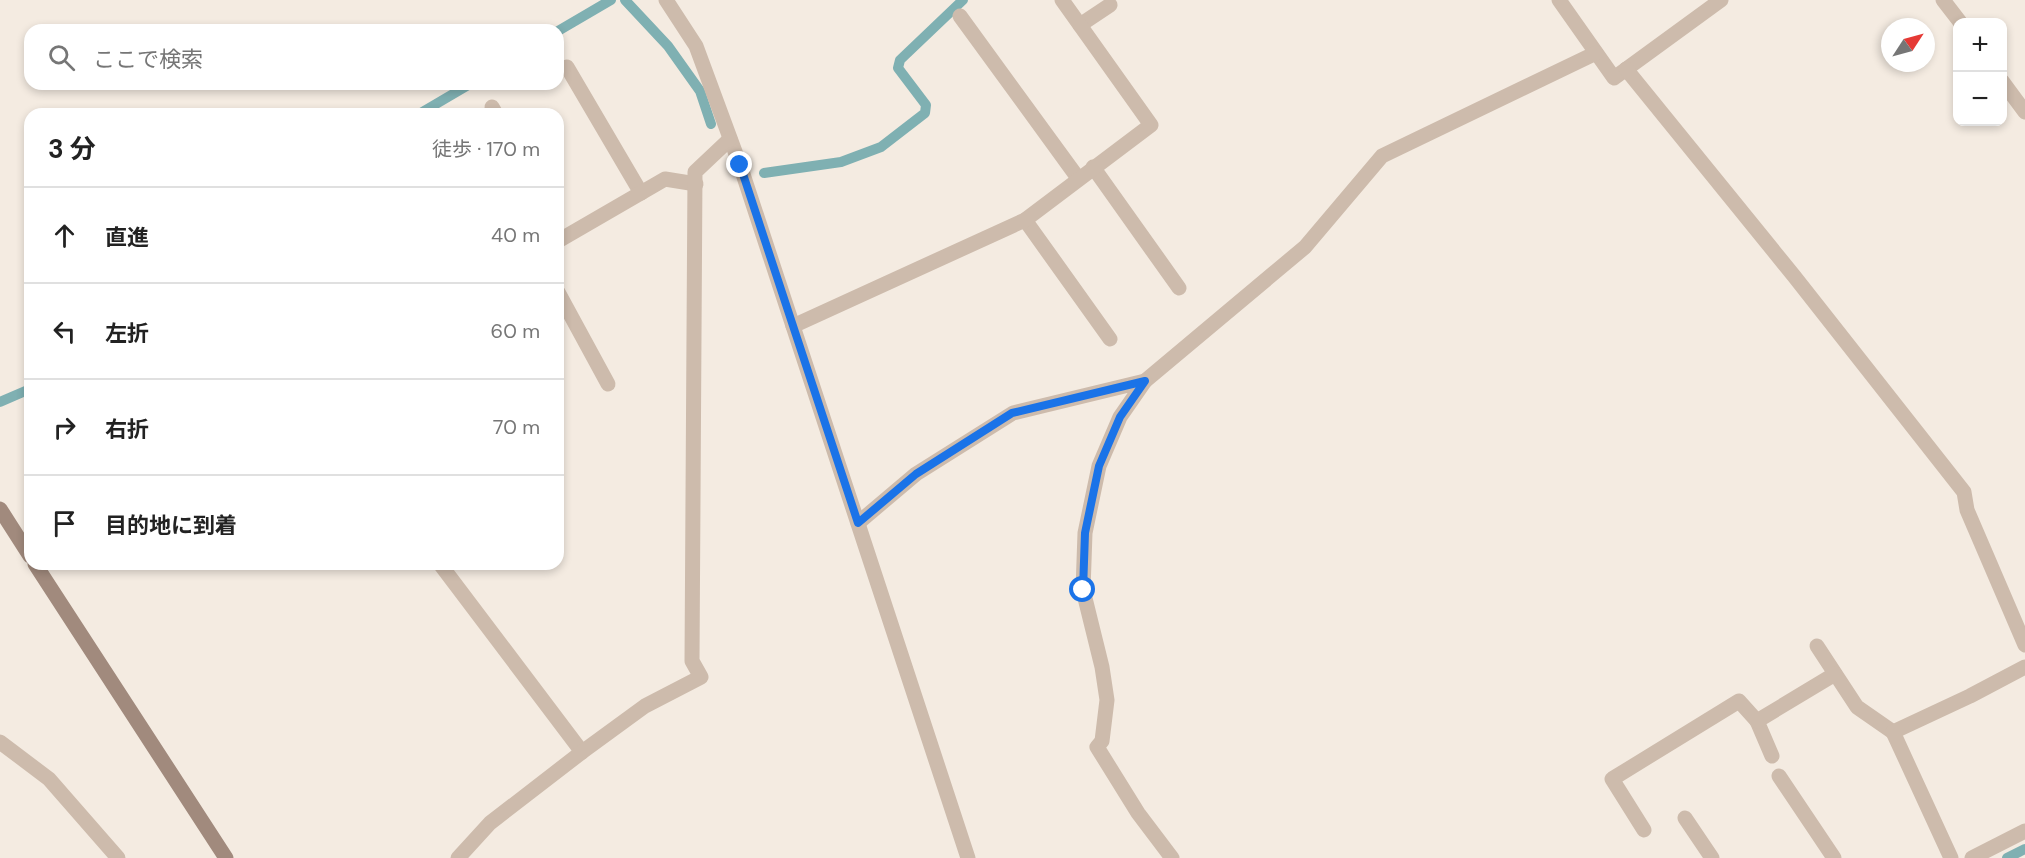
<!DOCTYPE html>
<html lang="ja">
<meta charset="utf-8">
<style>
:root{--surface:#fff;--page:#f6f6f6;--text:#222;--muted:#767676;--line:#e0e0e0}
body{margin:0;font-family:"DM Sans","Noto Sans JP",sans-serif;background:var(--page);color:var(--text)}
.controls{position:absolute;right:18px;top:18px;display:grid;overflow:hidden;border-radius:12px;box-shadow:0 3px 9px #0003}
.controls button{width:54px;height:54px;display:grid;place-items:center;padding:0;border:0;border-bottom:2px solid var(--line);background:var(--surface);color:var(--text);font:30px sans-serif}
.compass{position:absolute;left:1881px;top:18px;width:54px;height:54px;border-radius:50%;background:var(--surface);box-shadow:0 3px 9px #0003;rotate:54deg}
.stop{position:absolute;width:18px;height:18px;margin:-14px;border:4px solid #1a73e8;border-radius:50%;background:#fff}
.stop.end{background:#1a73e8;border-color:#fff;box-shadow:0 2px 6px #0008}
.list{margin:0;padding:0;list-style:none}
h2{display:flex;justify-content:space-between;align-items:center;height:78px;margin:0;padding:0 24px;font-size:26px}
h2 small{font-size:20px;font-weight:400;color:var(--muted)}
.list li{display:grid;grid-template-columns:39px 1fr auto;gap:18px;align-items:center;box-sizing:border-box;height:96px;padding:0 24px;border-top:2px solid var(--line)}
.list b{display:block;font-size:22px;white-space:nowrap}
.list em{font-size:20px;font-style:normal;color:var(--muted)}
.icon{flex:none;width:33px;height:33px;fill:none;stroke:currentColor;stroke-width:2;stroke-linecap:round;stroke-linejoin:round}
.map{position:relative;flex:none;width:2025px;height:858px;overflow:hidden}
.search{position:absolute;background:var(--surface);box-shadow:0 3px 9px #0003;left:24px;top:24px;width:540px;height:66px;display:flex;align-items:center;gap:15px;box-sizing:border-box;padding:0 21px;border-radius:18px;color:var(--muted);font-size:22px}
.panel{position:absolute;background:var(--surface);box-shadow:0 3px 9px #0003;left:24px;top:108px;width:540px;height:462px;border-radius:18px}
.map>svg:first-child{display:block}
</style>
<div class="map">
<svg width="2025" height="858" viewBox="0 0 2025 858">
<rect width="100%" height="100%" fill="#f4ebe1"/>
<g fill="none" stroke-linecap="round" stroke-linejoin="round">
<!-- stream -->
<g stroke="#7fb0b2" stroke-width="10">
<polyline points="625,0 668,46 700,91 711,124"/>
<polyline points="558,31 611,0"/>
<polyline points="419,114 470,84"/>
<polyline points="764,173 841,162 881,147 925,113 926,105 898,68 900,60 963,0"/>
<polyline points="0,402 30,389"/>
<polyline points="2007,858 2025,849"/>
</g>
<!-- street -->
<g stroke="#cdbbac" stroke-width="15">
<polyline points="666,0 696,46 740,165 968,858"/>
<polyline points="1559,0 1614,78 1721,0"/>
<polyline points="1943,0 1960,22"/>
<polyline points="960,16 1078,178"/>
<polyline points="1080,25 1110,5"/>
<polyline points="567,67 641,193"/>
<polyline points="1626,69 1794,276 1964,492 1967,510 2025,645"/>
<polyline points="2002,81 2025,112"/>
<polyline points="492,107 496,114"/>
<polyline points="1093,167 1179,288"/>
<polyline points="1025,220 1110,339"/>
<polyline points="558,241 665,179 696,184"/>
<polyline points="558,292 608,384"/>
<polyline points="793,326 1025,220 1151,125 1062,0"/>
<polyline points="1145,381 1305,247 1382,156 1596,53"/>
<polyline points="858,523 916,474 1013,413 1145,381 1120,417 1099,466 1085,533 1083,590 1102,667 1107,700 1102,741 1097,747 1138,813 1172,858"/>
<polyline points="440,564 582,752"/>
<polyline points="1817,646 1857,707 1893,732"/>
<polyline points="0,742 49,779 118,858"/>
<polyline points="1772,756 1757,721 1835,674"/>
<polyline points="1779,776 1834,858"/>
<polyline points="1685,818 1712,858"/>
<polyline points="1644,830 1612,779 1739,701 1757,721"/>
<polyline points="458,858 490,823 582,752 645,706 701,677 692,661 695,172 730,139"/>
<polyline points="1951,858 1893,732 1970,696 2025,667"/>
<polyline points="1972,858 2025,831"/>
</g>
<!-- secondary -->
<g stroke="#a18a7d" stroke-width="15">
<polyline points="0,509 30,556"/>
<polyline points="35,564 226,858"/>
</g>
</g>
<g fill="none" stroke-linecap="round" stroke-linejoin="round">
<!-- route -->
<polyline stroke="#1a73e8" stroke-width="8" points="740,165 858,523 916,474 1012,413 1145,381 1120,417 1099,466 1085,533 1083,590"/>
</g>
</svg>
<div class="controls">
<button>+</button>
<button>−</button>
</div>
<svg class="compass" viewBox="-18 -18 36 36"><path d="M0-13l5 13h-10z" fill="#e53935"/><path d="M0 13l5-13h-10z" fill="#767676"/></svg>
<div class="stop" style="left:1083px;top:590px"></div>
<div class="stop end" style="left:740px;top:165px"></div>
<div class="search"><svg class="icon" aria-label="search" viewBox="0 0 24 24"><circle cx="10" cy="10" r="6"/><path d="M15 15l6 6"/></svg>ここで検索</div>
<section class="panel">
<h2>3 分<small>徒歩 · 170 m</small></h2>
<ul class="list">
<li><svg class="icon" aria-label="ahead" viewBox="0 0 24 24"><path d="M12 20V5M6 11l6-6 6 6"/></svg><div><b>直進</b></div><em>40 m</em></li>
<li><svg class="icon" aria-label="left" viewBox="0 0 24 24"><path d="M17 20v-9H6M10 6l-5 5 5 5"/></svg><div><b>左折</b></div><em>60 m</em></li>
<li><svg class="icon" aria-label="right" viewBox="0 0 24 24"><path d="M7 20v-9h11M14 6l5 5-5 5"/></svg><div><b>右折</b></div><em>70 m</em></li>
<li><svg class="icon" aria-label="arrive" viewBox="0 0 24 24"><path d="M6 21V4h12l-3 4 3 4H6"/></svg><div><b>目的地に到着</b></div></li>
</ul>
</section>
</div>
